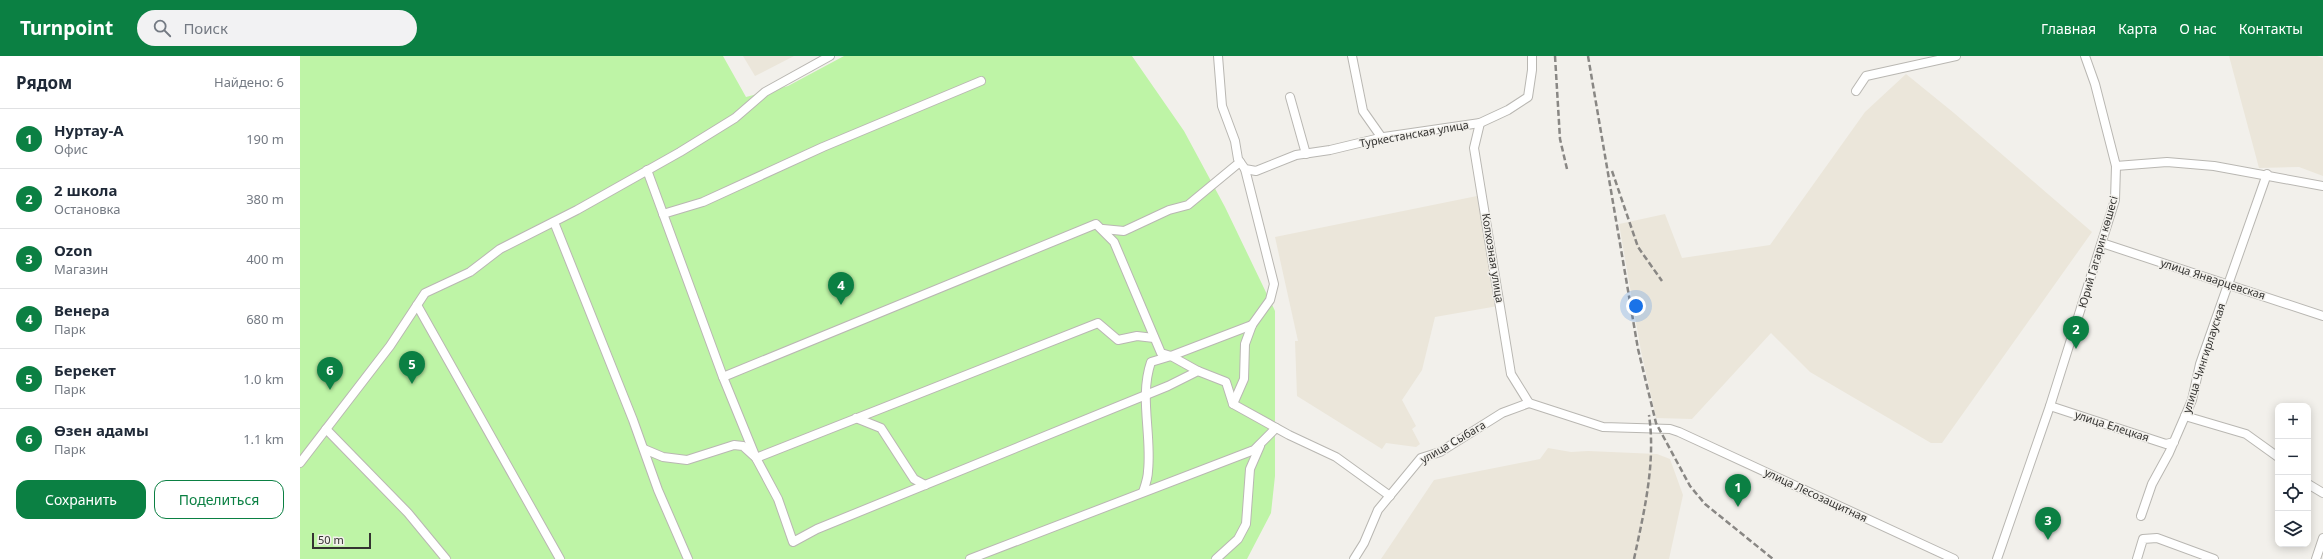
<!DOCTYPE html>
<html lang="ru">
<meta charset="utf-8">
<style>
:root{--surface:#fff;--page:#f2f2f3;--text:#1f2937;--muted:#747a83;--line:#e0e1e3;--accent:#0b8043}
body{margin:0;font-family:"Noto Sans",sans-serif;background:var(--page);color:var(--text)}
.controls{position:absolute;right:12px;bottom:12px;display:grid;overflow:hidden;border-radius:8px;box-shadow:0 2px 10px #0003}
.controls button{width:36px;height:36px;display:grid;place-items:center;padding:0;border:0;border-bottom:1px solid var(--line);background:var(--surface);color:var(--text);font:20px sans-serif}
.scale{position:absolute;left:12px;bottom:10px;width:59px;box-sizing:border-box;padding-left:4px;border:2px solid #343331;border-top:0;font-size:11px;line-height:14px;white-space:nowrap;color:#343331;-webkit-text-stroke:3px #f2f0eb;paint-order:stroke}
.you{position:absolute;left:1336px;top:250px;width:14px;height:14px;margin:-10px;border:3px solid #fff;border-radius:50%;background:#1a73e8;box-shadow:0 0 0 6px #1a73e833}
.badge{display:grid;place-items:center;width:26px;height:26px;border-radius:50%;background:var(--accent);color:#fff;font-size:13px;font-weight:700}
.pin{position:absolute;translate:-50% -33px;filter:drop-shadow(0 1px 2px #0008)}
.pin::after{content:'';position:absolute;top:21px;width:14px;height:12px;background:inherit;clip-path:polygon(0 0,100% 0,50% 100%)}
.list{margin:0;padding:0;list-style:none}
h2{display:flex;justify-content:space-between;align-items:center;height:52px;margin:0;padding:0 16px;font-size:17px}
h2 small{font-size:13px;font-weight:400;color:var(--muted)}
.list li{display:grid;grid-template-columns:26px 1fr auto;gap:12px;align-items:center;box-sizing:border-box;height:60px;padding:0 16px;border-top:1px solid var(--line)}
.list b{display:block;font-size:15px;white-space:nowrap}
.list p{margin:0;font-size:13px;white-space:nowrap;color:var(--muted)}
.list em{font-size:13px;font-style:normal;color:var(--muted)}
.actions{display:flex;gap:8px;padding:12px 16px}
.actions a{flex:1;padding:9px 0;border:1px solid var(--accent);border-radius:12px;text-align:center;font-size:14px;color:var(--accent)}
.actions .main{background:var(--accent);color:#fff}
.icon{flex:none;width:22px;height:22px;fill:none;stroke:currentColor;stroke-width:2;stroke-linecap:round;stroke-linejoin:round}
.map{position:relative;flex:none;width:2023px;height:503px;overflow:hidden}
header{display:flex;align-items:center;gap:24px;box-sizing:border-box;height:56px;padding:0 20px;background:var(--accent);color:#fff}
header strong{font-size:19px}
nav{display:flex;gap:22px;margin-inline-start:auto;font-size:14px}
.search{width:280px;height:36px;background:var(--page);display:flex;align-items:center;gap:10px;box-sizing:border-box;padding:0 14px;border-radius:22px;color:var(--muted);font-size:15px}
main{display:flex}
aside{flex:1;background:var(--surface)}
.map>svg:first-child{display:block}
</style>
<header>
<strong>Turnpoint</strong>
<div class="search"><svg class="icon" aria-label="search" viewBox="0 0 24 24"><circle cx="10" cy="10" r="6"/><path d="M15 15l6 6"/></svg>Поиск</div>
<nav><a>Главная</a><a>Карта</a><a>О нас</a><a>Контакты</a></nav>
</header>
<main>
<aside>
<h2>Рядом<small>Найдено: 6</small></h2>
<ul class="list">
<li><span class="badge">1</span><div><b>Нуртау-А</b><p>Офис</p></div><em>190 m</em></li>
<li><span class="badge">2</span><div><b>2 школа</b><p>Остановка</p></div><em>380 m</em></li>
<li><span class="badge">3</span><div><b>Ozon</b><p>Магазин</p></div><em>400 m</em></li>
<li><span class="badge">4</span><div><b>Венера</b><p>Парк</p></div><em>680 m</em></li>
<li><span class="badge">5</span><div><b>Берекет</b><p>Парк</p></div><em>1.0 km</em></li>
<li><span class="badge">6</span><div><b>Өзен адамы</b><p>Парк</p></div><em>1.1 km</em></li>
</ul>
<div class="actions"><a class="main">Сохранить</a><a>Поделиться</a></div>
</aside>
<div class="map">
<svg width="2023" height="503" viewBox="0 0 2023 503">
<rect width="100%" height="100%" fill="#f2f0eb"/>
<!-- built -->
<g fill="#ebe6da">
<polygon points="443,0 494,0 455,20"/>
<polygon points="1929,0 2017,0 2023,2 2023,120 1999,111 1959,112"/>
<polygon points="1606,18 1654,57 1792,176 1642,387 1631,387 1510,316 1471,277 1392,363 1356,362 1341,295 1319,168 1365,158 1382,202 1470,189 1565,56"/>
<polygon points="1177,140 1198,250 1135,261 1122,314 1102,344 1116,370 1112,373 1120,388 1116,391 1086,387 1082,393 997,340 995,285 998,285 975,181"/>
<polygon points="1248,392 1271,396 1288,395 1357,398 1370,403 1383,439 1369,503 1081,503 1134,424 1240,403"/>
</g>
<!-- green -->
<polygon fill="#bef4a6" points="0,0 423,0 446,41 488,30 544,0 832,0 884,75 925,151 975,255 975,420 971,457 947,503 0,503"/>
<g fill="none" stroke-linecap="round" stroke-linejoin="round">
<!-- street casing -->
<g stroke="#b9b7b2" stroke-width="10">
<g id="street">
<polyline points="918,0 922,50 935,85 938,103 945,113 956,115 996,99 1030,94 1084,81 1180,67 1208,54 1228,41 1232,14 1232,0"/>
<polyline points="1052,0 1063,55 1082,82"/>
<polyline points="1556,35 1566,20 1656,0"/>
<polyline points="990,41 1006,98"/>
<polyline points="1180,67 1174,92 1211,318 1229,347 1303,371 1370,373 1379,376 1654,503"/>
<polyline points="1816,110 1867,106 1914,110 2023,130"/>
<polyline points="347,114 423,321 456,402 478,443 493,486 517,473 868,330 898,315 926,326 933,348 989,379 1036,401 1090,440"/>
<polyline points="363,158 403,146 523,91 681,25"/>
<polyline points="254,166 333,364 358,434 388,503"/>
<polyline points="803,173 824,175 869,154 888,149 940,106"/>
<polyline points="1802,187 2023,260"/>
<polyline points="117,249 260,503"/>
<polyline points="423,321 796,168 814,186 861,297 871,300 952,269"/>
<polyline points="933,348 944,323 945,288 952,269 970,244 974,228 945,113"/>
<polyline points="1750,350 1866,388 1874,386"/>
<polyline points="1885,360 1946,378 1978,401"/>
<polyline points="556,362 581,372 614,423 625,429"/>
<polyline points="26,373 108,457 146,503"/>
<polyline points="344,393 363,401 387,404 434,389 443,390 454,400"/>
<polyline points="456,402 798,267 818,284 837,280 854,282"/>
<polyline points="0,407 90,290 125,237 170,216 200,193 277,154 380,96 435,62 465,36 530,0"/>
<polyline points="2008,428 2023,437"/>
<path d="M843 436C845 430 848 422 848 415 852 379 839 341 851 306L871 300 898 315"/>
<polyline points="1841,460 1852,428 1869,397 1892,344 1900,308 1967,118"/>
<polyline points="670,503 954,394 976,372"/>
<polyline points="916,503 938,483 946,468 950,413 960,390"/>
<polyline points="1054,503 1064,487 1078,454 1121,402 1140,396 1202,357 1229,347"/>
<polyline points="1697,503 1750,350 1815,144 1816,110 1795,28 1785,0"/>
<polyline points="1837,503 1843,483 1857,482 1914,503"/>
<polyline points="2016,503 2023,482"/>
</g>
</g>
<!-- street -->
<use href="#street" stroke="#fff" stroke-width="8"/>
<!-- rail -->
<g stroke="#898784" stroke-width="2.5" stroke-dasharray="6 3" stroke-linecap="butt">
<polyline points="1255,0 1260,83 1267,113"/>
<polyline points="1288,0 1338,293 1356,367 1390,430 1405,448 1473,503"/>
<polyline points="1312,115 1338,191 1362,225"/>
<path d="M1334 503C1344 456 1356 407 1349 359"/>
</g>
</g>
<g text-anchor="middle" stroke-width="3" stroke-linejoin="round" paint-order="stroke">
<!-- street labels -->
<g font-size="11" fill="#343331" stroke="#f2f0eb">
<text transform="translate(1114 78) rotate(-10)" y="4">Туркестанская улица</text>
<text transform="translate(1798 196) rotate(-74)" y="4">Юрий Гагарин көшесі</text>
<text transform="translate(1193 202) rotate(81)" y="4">Колхозная улица</text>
<text transform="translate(1913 223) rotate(18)" y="4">улица Январцевская</text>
<text transform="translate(1904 302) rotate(-72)" y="4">улица Чингирлауская</text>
<text transform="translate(1812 370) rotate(18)" y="4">улица Елецкая</text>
<text transform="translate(1153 386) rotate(-30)" y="4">улица Сыбага</text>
<text transform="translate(1516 439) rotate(25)" y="4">улица Лесозащитная</text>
</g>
</g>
</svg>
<div class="controls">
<button>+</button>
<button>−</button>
<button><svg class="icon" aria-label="locate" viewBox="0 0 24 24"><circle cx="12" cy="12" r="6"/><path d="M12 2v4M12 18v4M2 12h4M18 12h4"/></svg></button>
<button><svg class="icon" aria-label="layers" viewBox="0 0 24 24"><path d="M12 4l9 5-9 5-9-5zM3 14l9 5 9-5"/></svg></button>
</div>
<div class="scale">50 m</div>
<div class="you"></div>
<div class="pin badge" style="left:1438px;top:451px">1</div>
<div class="pin badge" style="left:1776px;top:293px">2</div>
<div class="pin badge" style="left:1748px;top:484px">3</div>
<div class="pin badge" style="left:541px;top:249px">4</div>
<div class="pin badge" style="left:112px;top:328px">5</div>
<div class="pin badge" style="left:30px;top:334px">6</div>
</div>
</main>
